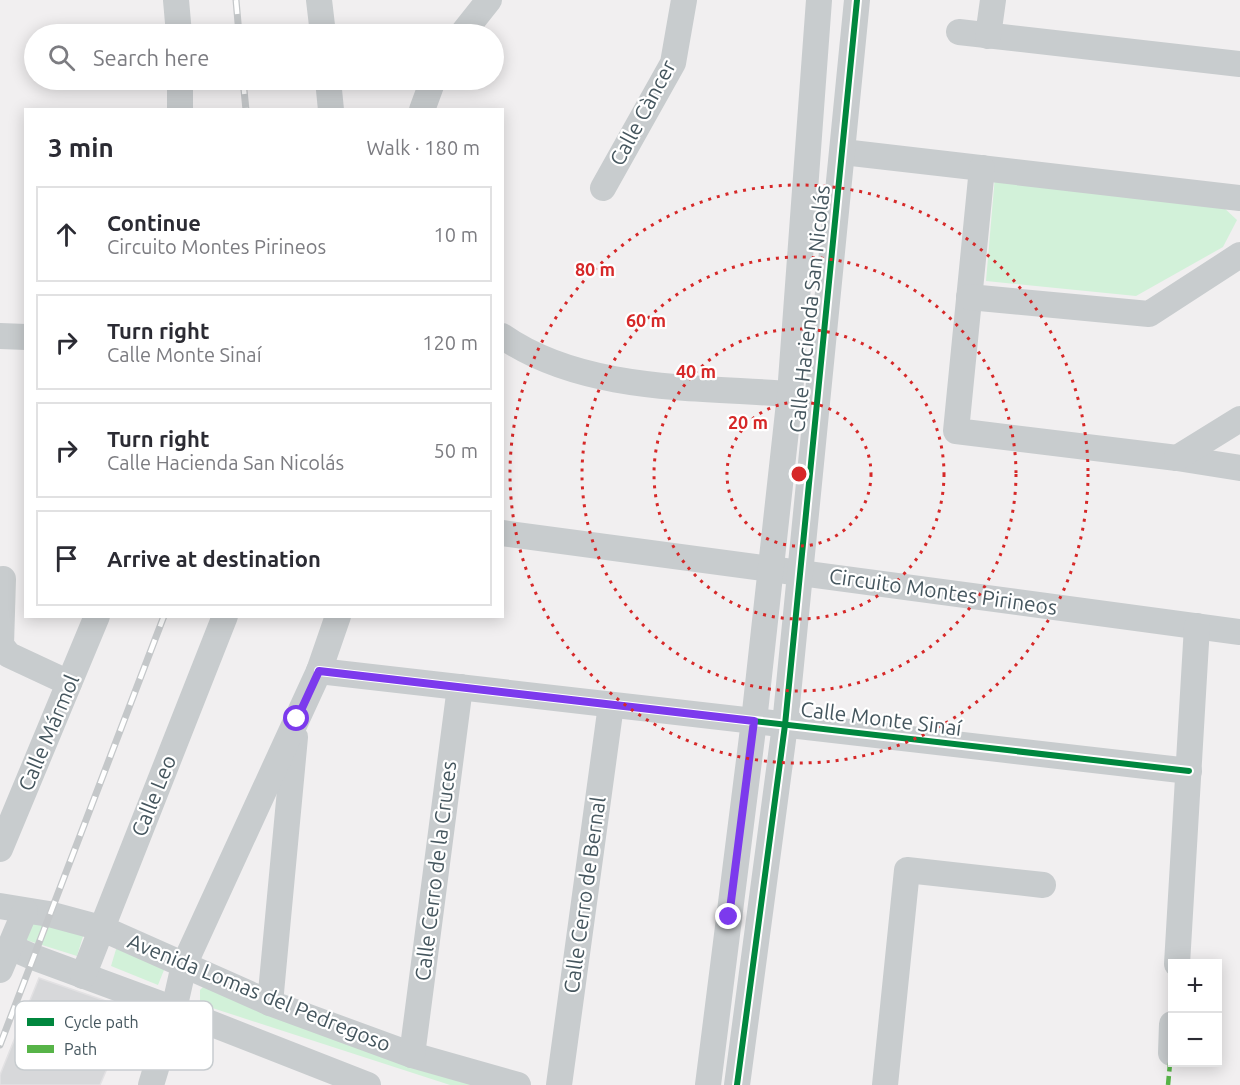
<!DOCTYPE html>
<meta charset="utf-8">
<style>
:root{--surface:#fff;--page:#f7f7f7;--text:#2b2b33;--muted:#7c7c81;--line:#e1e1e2}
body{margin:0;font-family:Ubuntu,sans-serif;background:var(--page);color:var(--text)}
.controls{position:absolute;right:18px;bottom:18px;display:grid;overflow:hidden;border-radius:0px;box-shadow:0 3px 15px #0003}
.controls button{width:54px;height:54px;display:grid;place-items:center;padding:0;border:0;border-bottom:2px solid var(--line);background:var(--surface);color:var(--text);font:30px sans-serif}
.stop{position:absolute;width:18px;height:18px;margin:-14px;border:4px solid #7c3aed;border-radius:50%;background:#fff}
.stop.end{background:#7c3aed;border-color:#fff;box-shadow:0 2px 6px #0008}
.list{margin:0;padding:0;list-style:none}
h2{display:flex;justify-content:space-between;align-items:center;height:78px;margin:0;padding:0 24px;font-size:26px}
h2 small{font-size:20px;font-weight:400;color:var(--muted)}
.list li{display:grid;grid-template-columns:39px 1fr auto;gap:18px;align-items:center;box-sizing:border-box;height:96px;margin:0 12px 12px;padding:0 12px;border:2px solid var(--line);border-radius:0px}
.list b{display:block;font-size:22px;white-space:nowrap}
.list p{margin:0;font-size:20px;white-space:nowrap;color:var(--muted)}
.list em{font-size:20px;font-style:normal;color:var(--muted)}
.icon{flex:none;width:33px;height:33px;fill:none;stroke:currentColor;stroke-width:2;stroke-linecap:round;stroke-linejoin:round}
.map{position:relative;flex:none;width:1240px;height:1085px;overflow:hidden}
.search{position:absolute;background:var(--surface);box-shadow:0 3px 15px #0003;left:24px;top:24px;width:480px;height:66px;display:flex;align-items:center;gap:15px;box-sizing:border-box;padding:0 21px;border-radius:33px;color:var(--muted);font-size:22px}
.panel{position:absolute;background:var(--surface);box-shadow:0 3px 15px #0003;left:24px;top:108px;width:480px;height:510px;border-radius:0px}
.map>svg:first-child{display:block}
</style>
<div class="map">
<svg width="1240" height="1085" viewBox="0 0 1240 1085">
<rect width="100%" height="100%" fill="#f1eff0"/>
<!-- green -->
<g fill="#d2f1d9">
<polygon points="995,176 1222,206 1237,220 1223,247 1136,296 986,281"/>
<polygon points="29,917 84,933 77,956 23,939"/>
<polygon points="117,946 166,965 158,985 111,966"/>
<polygon points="207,983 479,1085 450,1085 200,1004 200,990"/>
</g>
<!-- building -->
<polygon fill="#d7d8da" stroke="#e2e1e3" stroke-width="1.5" points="39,978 132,1010 100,1085 0,1085 0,1075"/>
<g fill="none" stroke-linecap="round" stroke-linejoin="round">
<!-- minor -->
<g stroke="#c8ccce" stroke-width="26">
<polyline points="176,0 179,34"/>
<polyline points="319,0 323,34"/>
<polyline points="959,32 1240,64"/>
<polyline points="462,34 489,0"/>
<polyline points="988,36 993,0"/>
<polyline points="180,80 180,110"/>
<polyline points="328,80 331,110"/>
<polyline points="422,110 433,80"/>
<polyline points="843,152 1240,198"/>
<polyline points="982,168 956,431 1177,458 1240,468"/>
<polyline points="603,188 673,63 684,0"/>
<polyline points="969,297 1149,314 1240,255"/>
<polyline points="0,336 26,337"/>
<path d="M502 336C582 392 696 387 790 394"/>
<polyline points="1177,458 1240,419"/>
<polyline points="502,533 1240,632"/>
<polyline points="3,579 1,645 9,655 69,683"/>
<polyline points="319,671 1189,771"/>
<polyline points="0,849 97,616"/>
<polyline points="0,906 49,914 101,928 270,1003 412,1055 518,1085"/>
<polyline points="10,947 33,957 174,1009 368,1085"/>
<polyline points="1177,964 1197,626"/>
<polyline points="0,970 25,911"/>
<polyline points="83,976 225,616"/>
<polyline points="270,1003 295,737"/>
<polyline points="1171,1053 1172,1024"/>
<polyline points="412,1055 460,687"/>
<polyline points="151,1085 174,1009 184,965 319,671 338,616"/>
<polyline points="559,1085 611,705"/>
<polyline points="708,1085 754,721 790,394 819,0"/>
<polyline points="737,1085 785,725 857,0"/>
<polyline points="885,1085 907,870 1043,885"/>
</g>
<!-- rail casing -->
<g stroke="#c4c7c9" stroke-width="7">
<g id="rail">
<polyline points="236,0 239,34"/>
<polyline points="243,80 246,110"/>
<polyline points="0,1045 164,616"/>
</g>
</g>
<!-- rail -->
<use href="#rail" stroke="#fff" stroke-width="4.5" stroke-dasharray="14" stroke-linecap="butt"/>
<!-- quiet -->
<polyline stroke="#57b448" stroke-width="4.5" stroke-dasharray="9 4.5" stroke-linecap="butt" points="1168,1085 1171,1053"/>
<!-- cycleway casing -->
<g stroke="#fff" stroke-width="10">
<g id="cycleway">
<polyline points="319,671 1189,771"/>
<polyline points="737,1085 785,725 857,0"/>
</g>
</g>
<!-- cycleway -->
<use href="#cycleway" stroke="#00873e" stroke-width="6"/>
</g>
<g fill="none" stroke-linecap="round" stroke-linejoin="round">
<!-- route -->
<polyline stroke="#7c3aed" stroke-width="8" points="297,719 319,671 754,721 729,917"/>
</g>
<!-- distance rings -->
<g fill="none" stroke="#d62828" stroke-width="3" stroke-dasharray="3 6">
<circle cx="799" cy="474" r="72"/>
<circle cx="799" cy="474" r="145"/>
<circle cx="799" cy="474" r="217"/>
<circle cx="799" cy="474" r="289"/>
</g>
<g text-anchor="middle" stroke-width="4.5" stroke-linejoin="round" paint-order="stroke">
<!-- street labels -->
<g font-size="21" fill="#45565e" stroke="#fff">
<text transform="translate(643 113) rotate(-62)" y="7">Calle Càncer</text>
<text transform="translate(810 309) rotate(-84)" y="7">Calle Hacienda San Nicolás</text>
<text transform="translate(943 592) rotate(8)" y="7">Circuito Montes Pirineos</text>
<text transform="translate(881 719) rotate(7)" y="7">Calle Monte Sinaí</text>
<text transform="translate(49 733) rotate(-67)" y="7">Calle Mármol</text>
<text transform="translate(154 796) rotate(-68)" y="7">Calle Leo</text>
<text transform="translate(436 871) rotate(-83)" y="7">Calle Cerro de la Cruces</text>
<text transform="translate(585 895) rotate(-82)" y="7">Calle Cerro de Bernal</text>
<text transform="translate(259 993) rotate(22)" y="7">Avenida Lomas del Pedregoso</text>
</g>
</g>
<!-- legend -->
<rect x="15" y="1001" width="198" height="69" rx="9" fill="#fff" stroke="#c7cccf" stroke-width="1.5"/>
<rect x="27" y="1018" width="27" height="8" fill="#00873e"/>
<rect x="27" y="1045" width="27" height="8" fill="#57b448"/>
<g font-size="16" fill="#45565e">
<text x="64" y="1028">Cycle path</text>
<text x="64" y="1055">Path</text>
</g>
<circle cx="799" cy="474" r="9" fill="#d62828" stroke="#fff" stroke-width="3"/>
<g font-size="18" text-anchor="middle" font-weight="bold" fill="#d62828" stroke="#fff" stroke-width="4.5" stroke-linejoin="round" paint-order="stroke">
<text x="595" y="276">80 m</text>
<text x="646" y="327">60 m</text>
<text x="696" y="378">40 m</text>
<text x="748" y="429">20 m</text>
</g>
</svg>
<div class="controls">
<button>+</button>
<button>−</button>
</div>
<div class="stop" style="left:297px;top:719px"></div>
<div class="stop end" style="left:729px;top:917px"></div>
<div class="search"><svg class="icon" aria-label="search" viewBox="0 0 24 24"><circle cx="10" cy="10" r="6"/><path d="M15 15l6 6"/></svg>Search here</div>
<section class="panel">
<h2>3 min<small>Walk · 180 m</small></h2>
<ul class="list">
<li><svg class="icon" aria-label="ahead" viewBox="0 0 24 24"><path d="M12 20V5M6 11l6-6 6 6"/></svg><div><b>Continue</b><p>Circuito Montes Pirineos</p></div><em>10 m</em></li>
<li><svg class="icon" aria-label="right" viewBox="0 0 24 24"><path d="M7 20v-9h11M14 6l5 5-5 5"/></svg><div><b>Turn right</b><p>Calle Monte Sinaí</p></div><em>120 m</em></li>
<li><svg class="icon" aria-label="right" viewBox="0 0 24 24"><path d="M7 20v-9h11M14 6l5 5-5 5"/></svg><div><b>Turn right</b><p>Calle Hacienda San Nicolás</p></div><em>50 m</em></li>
<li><svg class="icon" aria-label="arrive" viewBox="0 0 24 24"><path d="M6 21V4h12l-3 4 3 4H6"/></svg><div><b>Arrive at destination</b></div></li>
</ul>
</section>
</div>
